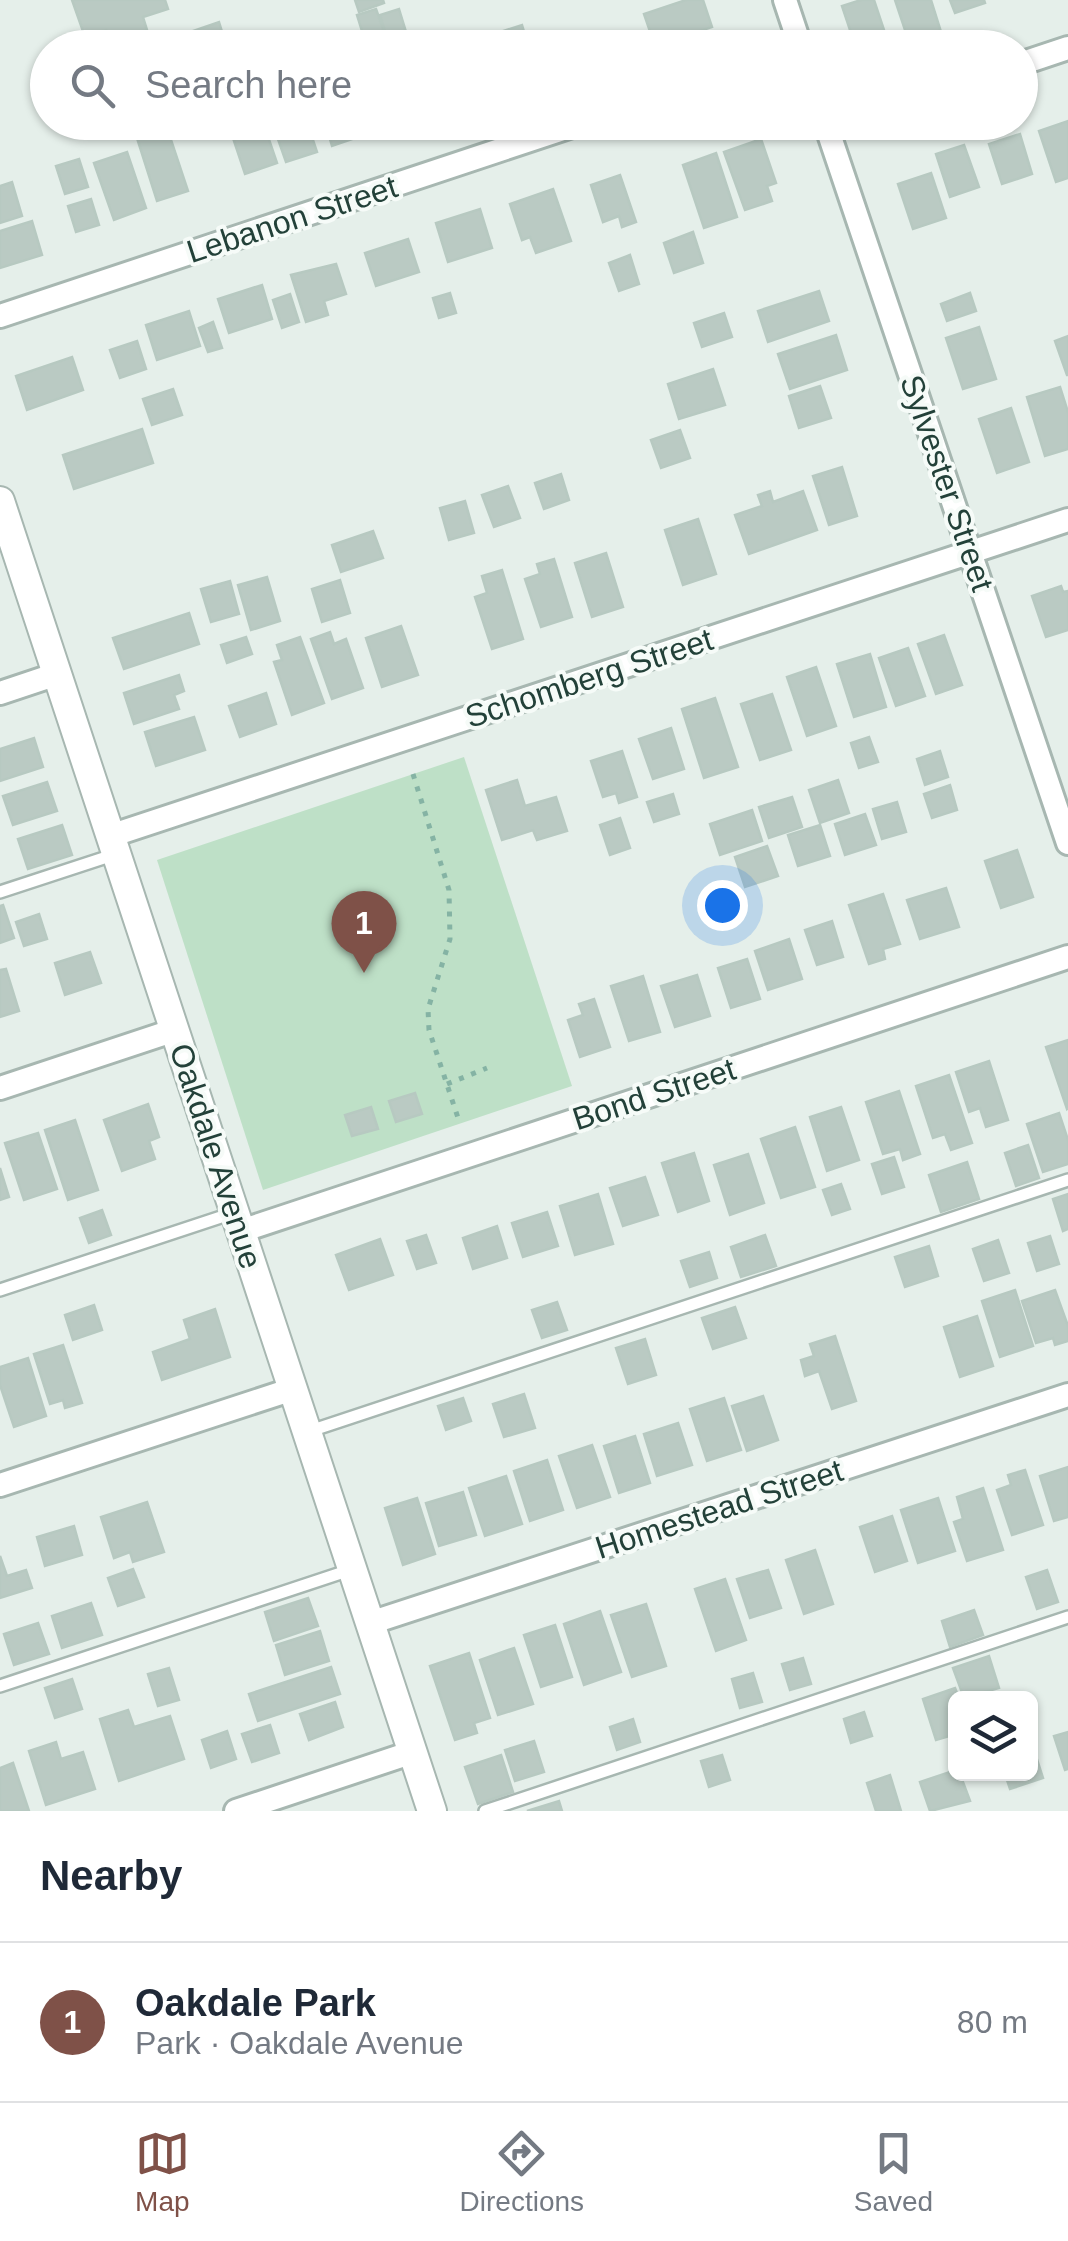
<!DOCTYPE html>
<meta charset="utf-8">
<style>
:root{--surface:#fff;--page:#f2f2f3;--text:#1f2937;--muted:#747a83;--line:#e0e1e3;--accent:#7f5148}
body{margin:0;font-family:Helvetica,sans-serif;background:var(--page);color:var(--text)}
.controls{position:absolute;right:30px;bottom:30px;display:grid;overflow:hidden;border-radius:15px;box-shadow:0 2px 8px #0004}
.controls button{width:90px;height:90px;display:grid;place-items:center;padding:0;border:0;border-bottom:2px solid var(--line);background:var(--surface);color:var(--text);font:50px sans-serif}
.you{position:absolute;left:722px;top:905px;width:35px;height:35px;margin:-25px;border:8px solid #fff;border-radius:50%;background:#1a73e8;box-shadow:0 0 0 15px #1a73e833}
.badge{display:grid;place-items:center;width:65px;height:65px;border-radius:50%;background:var(--accent);color:#fff;font-size:32px;font-weight:700}
.pin{position:absolute;translate:-50% -82px;filter:drop-shadow(0 2px 5px #0008)}
.pin::after{content:'';position:absolute;top:52px;width:35px;height:30px;background:inherit;clip-path:polygon(0 0,100% 0,50% 100%)}
.list{margin:0;padding:0;list-style:none}
h2{display:flex;justify-content:space-between;align-items:center;height:130px;margin:0;padding:0 40px;font-size:42px}
h2 small{font-size:32px;font-weight:400;color:var(--muted)}
.list li{display:grid;grid-template-columns:65px 1fr auto;gap:30px;align-items:center;box-sizing:border-box;height:160px;padding:0 40px;border-top:2px solid var(--line)}
.list b{display:block;font-size:38px;white-space:nowrap}
.list p{margin:0;font-size:32px;white-space:nowrap;color:var(--muted)}
.list em{font-size:32px;font-style:normal;color:var(--muted)}
.icon{flex:none;width:55px;height:55px;fill:none;stroke:currentColor;stroke-width:2;stroke-linecap:round;stroke-linejoin:round}
.map{position:relative;flex:none;width:1068px;height:1811px;overflow:hidden}
.search{position:absolute;background:var(--surface);box-shadow:0 2px 8px #0004;left:30px;right:30px;top:30px;height:110px;display:flex;align-items:center;gap:25px;box-sizing:border-box;padding:0 35px;border-radius:55px;color:var(--muted);font-size:38px}
.sheet{height:290px;background:var(--surface)}
nav{display:flex;justify-content:space-around;align-items:center;box-sizing:border-box;height:140px;border-top:2px solid var(--line);background:var(--surface);font-size:28px;color:var(--muted)}
nav a{display:grid;justify-items:center;gap:5px}
nav .on{color:var(--accent)}
.map>svg:first-child{display:block}
</style>
<div class="map">
<svg width="1068" height="1811" viewBox="0 0 1068 1811">
<rect width="100%" height="100%" fill="#e5efea"/>
<!-- green -->
<polygon fill="#bee0c7" points="464,757 572,1086 263,1190 157,860"/>
<!-- building -->
<g fill="#bacac3" stroke="#b7c9c1" stroke-width="2.5">
<polygon points="72,0 165,0 168,9 143,17 147,30 110,42 106,30 85,37"/>
<polygon points="355,0 383,0 384,3 359,12"/>
<polygon points="686,0 703,0 712,27 655,46 644,14"/>
<polygon points="861,0 874,0 890,48 856,48 842,6"/>
<polygon points="895,0 931,0 941,32 909,42"/>
<polygon points="950,0 984,0 985,3 955,13"/>
<polygon points="376,9 386,37 366,44 357,15"/>
<polygon points="399,9 406,32 387,38 380,15"/>
<polygon points="219,22 227,48 198,48 193,31"/>
<polygon points="522,25 529,48 495,48 491,35"/>
<polygon points="554,36 558,48 538,48 536,42"/>
<polygon points="311,37 315,48 279,48"/>
<polygon points="1068,121 1068,178 1056,182 1039,131"/>
<polygon points="263,122 277,163 245,174 228,123"/>
<polygon points="272,122 307,122 317,152 286,162"/>
<polygon points="325,122 360,122 364,135 332,146"/>
<polygon points="370,122 404,122 405,124 374,134"/>
<polygon points="167,128 188,191 157,201 137,138"/>
<polygon points="1020,134 1032,174 1002,184 989,144"/>
<polygon points="761,139 776,183 767,186 772,201 745,210 724,152"/>
<polygon points="964,145 979,187 950,197 936,154"/>
<polygon points="127,152 146,208 114,220 94,163"/>
<polygon points="716,153 737,217 704,228 683,165"/>
<polygon points="79,159 88,187 65,194 56,166"/>
<polygon points="931,173 946,218 913,229 898,184"/>
<polygon points="620,175 636,222 622,227 619,216 603,222 591,185"/>
<polygon points="12,182 22,216 0,223 0,186"/>
<polygon points="553,189 571,241 536,253 530,237 522,240 510,204"/>
<polygon points="91,199 99,225 76,232 68,206"/>
<polygon points="480,209 492,248 448,262 436,223"/>
<polygon points="32,221 42,255 0,268 0,231"/>
<polygon points="693,232 703,263 674,273 664,243"/>
<polygon points="408,239 419,272 376,286 365,253"/>
<polygon points="630,255 639,284 619,291 609,263"/>
<polygon points="336,264 346,294 324,301 328,315 306,322 291,275"/>
<polygon points="262,285 272,319 229,333 218,299"/>
<polygon points="819,291 829,321 768,342 758,311"/>
<polygon points="450,293 456,313 439,318 433,298"/>
<polygon points="970,293 976,311 947,321 941,304"/>
<polygon points="290,294 299,322 282,328 273,300"/>
<polygon points="189,311 200,346 157,360 146,325"/>
<polygon points="724,313 732,337 702,347 694,323"/>
<polygon points="213,322 222,348 208,352 199,328"/>
<polygon points="979,327 996,379 963,389 946,338"/>
<polygon points="836,335 847,370 790,389 778,354"/>
<polygon points="1068,336 1068,375 1067,375 1055,341"/>
<polygon points="137,341 146,369 120,378 110,350"/>
<polygon points="72,357 83,390 27,410 16,376"/>
<polygon points="713,369 725,405 679,419 668,384"/>
<polygon points="820,386 831,418 799,428 789,396"/>
<polygon points="1060,387 1068,412 1068,449 1045,456 1027,397"/>
<polygon points="173,389 182,415 152,425 143,399"/>
<polygon points="1011,408 1029,462 997,473 979,419"/>
<polygon points="142,429 153,463 74,489 63,455"/>
<polygon points="680,430 690,458 661,468 651,440"/>
<polygon points="842,467 857,516 829,525 813,476"/>
<polygon points="561,474 569,500 544,509 535,483"/>
<polygon points="508,486 520,518 494,527 482,495"/>
<polygon points="770,491 773,502 803,491 817,530 749,554 735,515 762,506 758,495"/>
<polygon points="465,501 474,533 449,540 440,508"/>
<polygon points="698,519 716,574 683,585 665,530"/>
<polygon points="373,531 383,558 341,572 332,545"/>
<polygon points="606,553 623,607 592,617 575,563"/>
<polygon points="554,559 572,617 541,627 525,579 540,574 537,564"/>
<polygon points="502,570 523,639 492,649 475,597 487,593 482,576"/>
<polygon points="267,577 280,621 251,630 238,585"/>
<polygon points="340,580 350,613 322,622 312,589"/>
<polygon points="230,581 239,614 211,622 201,589"/>
<polygon points="1061,586 1063,592 1068,591 1068,630 1046,637 1032,596"/>
<polygon points="189,613 199,644 124,669 113,638"/>
<polygon points="401,626 418,675 382,687 366,638"/>
<polygon points="330,632 334,644 346,639 363,688 332,699 311,639"/>
<polygon points="944,635 962,685 936,694 918,644"/>
<polygon points="246,637 252,654 227,663 221,645"/>
<polygon points="300,637 324,703 292,715 274,662 282,660 277,645"/>
<polygon points="908,648 925,696 896,706 879,658"/>
<polygon points="870,654 886,707 854,717 837,664"/>
<polygon points="816,667 836,726 807,736 787,677"/>
<polygon points="179,675 184,691 174,695 179,709 134,724 124,693"/>
<polygon points="266,693 276,724 240,737 229,706"/>
<polygon points="772,694 791,750 760,760 741,704"/>
<polygon points="715,698 738,767 704,778 682,709"/>
<polygon points="194,717 205,750 156,766 145,732"/>
<polygon points="671,728 684,769 653,779 639,739"/>
<polygon points="869,737 878,762 859,768 851,743"/>
<polygon points="34,738 43,767 0,781 0,749"/>
<polygon points="622,751 637,797 619,803 616,793 603,797 591,761"/>
<polygon points="940,751 948,777 925,785 917,759"/>
<polygon points="517,780 525,806 556,797 567,831 537,840 533,830 502,840 486,790"/>
<polygon points="838,780 849,813 820,823 809,790"/>
<polygon points="47,782 57,811 13,825 3,796"/>
<polygon points="950,785 957,810 932,818 924,794"/>
<polygon points="673,794 679,814 654,822 647,802"/>
<polygon points="792,797 802,827 769,838 759,807"/>
<polygon points="897,802 906,832 882,839 873,809"/>
<polygon points="752,810 762,841 720,855 710,824"/>
<polygon points="865,814 876,845 845,855 835,824"/>
<polygon points="620,818 630,848 610,855 600,825"/>
<polygon points="62,825 72,855 28,869 18,839"/>
<polygon points="820,825 830,856 798,866 788,835"/>
<polygon points="767,846 778,876 745,887 735,857"/>
<polygon points="1017,850 1033,897 1001,908 985,861"/>
<polygon points="946,888 959,927 920,939 907,900"/>
<polygon points="883,894 900,944 883,949 885,959 869,964 849,905"/>
<polygon points="3,905 14,938 0,943 0,906"/>
<polygon points="39,914 47,939 24,946 16,922"/>
<polygon points="832,921 843,957 817,965 805,930"/>
<polygon points="789,939 802,979 768,990 755,951"/>
<polygon points="90,952 101,983 65,995 55,963"/>
<polygon points="747,959 760,999 731,1008 718,968"/>
<polygon points="6,969 19,1011 0,1017 0,970"/>
<polygon points="697,975 710,1016 675,1027 661,986"/>
<polygon points="643,976 660,1032 629,1041 611,986"/>
<polygon points="594,999 610,1047 580,1057 568,1020 583,1015 579,1004"/>
<polygon points="1068,1040 1068,1108 1067,1109 1046,1047"/>
<polygon points="989,1061 1008,1120 986,1127 980,1108 969,1112 956,1072"/>
<polygon points="949,1075 972,1143 951,1150 945,1134 933,1138 916,1086"/>
<polygon points="899,1091 920,1154 903,1160 900,1149 883,1154 866,1102"/>
<polygon points="415,1093 422,1114 396,1122 389,1101"/>
<polygon points="148,1104 159,1137 149,1141 155,1159 122,1171 104,1120"/>
<polygon points="371,1107 378,1129 352,1136 345,1115"/>
<polygon points="841,1107 859,1160 827,1171 810,1117"/>
<polygon points="1059,1113 1068,1140 1068,1164 1043,1172 1027,1124"/>
<polygon points="75,1120 98,1190 68,1200 45,1130"/>
<polygon points="795,1127 815,1187 781,1198 761,1139"/>
<polygon points="38,1133 57,1189 24,1200 5,1143"/>
<polygon points="1028,1145 1039,1178 1016,1186 1005,1153"/>
<polygon points="694,1153 709,1201 678,1212 662,1163"/>
<polygon points="748,1154 764,1203 730,1215 714,1165"/>
<polygon points="894,1157 904,1187 882,1194 872,1164"/>
<polygon points="967,1162 979,1199 941,1212 929,1175"/>
<polygon points="0,1168 9,1197 0,1200"/>
<polygon points="645,1177 658,1215 623,1226 610,1188"/>
<polygon points="841,1184 850,1209 832,1215 823,1190"/>
<polygon points="598,1194 613,1244 575,1255 560,1206"/>
<polygon points="1068,1194 1068,1229 1063,1231 1053,1199"/>
<polygon points="102,1210 111,1235 89,1243 80,1218"/>
<polygon points="547,1212 558,1246 523,1257 512,1223"/>
<polygon points="497,1226 507,1258 473,1269 463,1238"/>
<polygon points="426,1235 436,1263 417,1269 407,1241"/>
<polygon points="765,1235 776,1266 741,1277 731,1247"/>
<polygon points="1050,1236 1059,1264 1037,1271 1028,1243"/>
<polygon points="380,1239 393,1275 349,1290 336,1255"/>
<polygon points="998,1240 1009,1273 984,1281 973,1249"/>
<polygon points="929,1246 938,1276 905,1287 895,1257"/>
<polygon points="709,1252 717,1278 690,1287 681,1261"/>
<polygon points="1015,1290 1033,1346 1000,1357 982,1301"/>
<polygon points="1055,1290 1068,1326 1068,1341 1055,1345 1053,1338 1036,1343 1022,1301"/>
<polygon points="557,1302 567,1330 542,1338 532,1310"/>
<polygon points="94,1305 102,1330 73,1340 65,1315"/>
<polygon points="735,1307 746,1338 713,1349 702,1318"/>
<polygon points="215,1309 230,1357 162,1380 153,1352 190,1339 184,1320"/>
<polygon points="977,1316 993,1366 960,1377 944,1327"/>
<polygon points="835,1336 856,1401 832,1409 819,1371 805,1376 801,1360 814,1356 810,1344"/>
<polygon points="645,1339 656,1375 628,1384 616,1348"/>
<polygon points="63,1345 82,1403 65,1408 63,1400 50,1404 34,1354"/>
<polygon points="28,1358 46,1416 14,1427 0,1385 0,1367"/>
<polygon points="524,1394 535,1428 504,1437 493,1404"/>
<polygon points="763,1396 778,1440 747,1451 732,1406"/>
<polygon points="463,1398 471,1421 446,1430 438,1406"/>
<polygon points="724,1398 741,1450 707,1461 690,1409"/>
<polygon points="678,1423 692,1465 657,1476 644,1434"/>
<polygon points="635,1436 650,1483 619,1493 604,1446"/>
<polygon points="592,1445 610,1497 577,1508 559,1456"/>
<polygon points="547,1460 563,1510 530,1521 514,1471"/>
<polygon points="1068,1467 1068,1517 1054,1521 1040,1476"/>
<polygon points="1025,1470 1043,1525 1012,1535 997,1490 1011,1485 1008,1475"/>
<polygon points="506,1476 522,1524 485,1536 469,1488"/>
<polygon points="983,1488 1003,1550 967,1561 954,1522 963,1519 957,1497"/>
<polygon points="463,1492 476,1535 439,1546 426,1503"/>
<polygon points="417,1498 435,1554 403,1565 385,1508"/>
<polygon points="938,1498 955,1551 918,1563 901,1510"/>
<polygon points="147,1502 164,1552 133,1562 130,1552 114,1558 101,1517"/>
<polygon points="892,1516 907,1561 875,1572 860,1527"/>
<polygon points="74,1526 82,1555 45,1566 37,1537"/>
<polygon points="815,1550 833,1604 804,1614 786,1560"/>
<polygon points="0,1556 7,1576 26,1570 32,1588 0,1598"/>
<polygon points="133,1569 144,1597 118,1606 108,1578"/>
<polygon points="768,1570 781,1608 750,1618 737,1579"/>
<polygon points="1047,1570 1058,1602 1037,1609 1026,1577"/>
<polygon points="725,1579 746,1640 716,1651 695,1589"/>
<polygon points="308,1598 318,1626 274,1641 265,1612"/>
<polygon points="91,1603 102,1635 62,1648 52,1616"/>
<polygon points="646,1604 666,1666 632,1677 611,1615"/>
<polygon points="974,1610 983,1635 950,1647 942,1621"/>
<polygon points="600,1611 621,1672 584,1685 564,1624"/>
<polygon points="38,1623 49,1654 14,1665 4,1634"/>
<polygon points="555,1625 572,1677 541,1687 524,1635"/>
<polygon points="320,1631 329,1661 285,1675 276,1645"/>
<polygon points="514,1648 533,1704 498,1715 480,1660"/>
<polygon points="469,1653 490,1718 474,1723 477,1733 455,1740 430,1666"/>
<polygon points="989,1656 999,1688 964,1698 953,1668"/>
<polygon points="803,1658 811,1684 790,1690 782,1664"/>
<polygon points="331,1667 340,1694 258,1721 249,1694"/>
<polygon points="169,1668 179,1700 158,1706 148,1674"/>
<polygon points="753,1673 762,1702 740,1708 732,1679"/>
<polygon points="72,1679 82,1709 55,1718 45,1688"/>
<polygon points="955,1688 959,1698 956,1698 956,1734 936,1740 923,1699"/>
<polygon points="335,1702 343,1727 309,1740 300,1714"/>
<polygon points="128,1710 134,1727 170,1716 184,1759 119,1781 100,1719"/>
<polygon points="864,1712 872,1736 851,1743 844,1719"/>
<polygon points="633,1719 640,1742 617,1750 610,1727"/>
<polygon points="270,1725 279,1753 252,1762 242,1734"/>
<polygon points="227,1731 236,1759 211,1768 202,1740"/>
<polygon points="1068,1732 1068,1769 1065,1770 1054,1736"/>
<polygon points="534,1741 544,1772 515,1781 505,1750"/>
<polygon points="1031,1741 1043,1778 1010,1789 1005,1774 1030,1774"/>
<polygon points="56,1742 61,1759 83,1752 95,1789 46,1805 29,1751"/>
<polygon points="501,1755 513,1792 478,1804 465,1767"/>
<polygon points="722,1755 730,1780 709,1787 701,1761"/>
<polygon points="13,1763 29,1811 0,1811 0,1768"/>
<polygon points="956,1770 956,1774 960,1774 970,1801 930,1811 920,1782"/>
<polygon points="890,1775 901,1811 876,1811 867,1783"/>
<polygon points="559,1801 562,1811 527,1811"/>
</g>
<g fill="none" stroke-linecap="round" stroke-linejoin="round">
<!-- service casing -->
<g stroke="#a7b7b1" stroke-width="16">
<g id="service">
<polyline points="0,892 116,854"/>
<polyline points="0,1290 233,1213"/>
<polyline points="307,1432 1068,1180"/>
<polyline points="0,1686 353,1569"/>
<polyline points="485,1811 1068,1617"/>
</g>
</g>
<!-- minor casing -->
<g stroke="#a7b7b1" stroke-width="28">
<g id="minor">
<polyline points="785,0 801,48"/>
<polyline points="1020,64 1068,48"/>
<polyline points="825,122 1068,843"/>
<polyline points="0,316 584,122"/>
<polyline points="0,693 57,674"/>
<polyline points="110,836 1068,520"/>
<polyline points="0,1088 175,1030"/>
<polyline points="241,1231 1068,957"/>
<polyline points="0,1485 293,1389"/>
<polyline points="370,1623 1068,1395"/>
<polyline points="236,1811 413,1752"/>
</g>
</g>
<!-- tertiary casing -->
<g stroke="#a7b7b1" stroke-width="32">
<polyline id="tertiary" points="0,501 432,1811"/>
</g>
<!-- path -->
<g stroke="#85b3a4" stroke-width="5" stroke-dasharray="5 8" stroke-linecap="butt">
<polyline points="413,774 449,890 450,939 428,1009 429,1030 460,1124"/>
<polyline points="447,1084 487,1068"/>
</g>
<!-- service -->
<use href="#service" stroke="#fff" stroke-width="11"/>
<!-- minor -->
<use href="#minor" stroke="#fff" stroke-width="22"/>
<!-- tertiary -->
<use href="#tertiary" stroke="#fff" stroke-width="28"/>
</g>
<g text-anchor="middle" stroke-width="8" stroke-linejoin="round" paint-order="stroke">
<!-- street labels -->
<g font-size="32" fill="#234139" stroke="#f6fbf8">
<text transform="translate(292 219) rotate(-18)" y="11">Lebanon Street</text>
<text transform="translate(947 483) rotate(71)" y="11">Sylvester Street</text>
<text transform="translate(589 678) rotate(-18)" y="11">Schomberg Street</text>
<text transform="translate(654 1094) rotate(-18)" y="11">Bond Street</text>
<text transform="translate(216 1156) rotate(72)" y="11">Oakdale Avenue</text>
<text transform="translate(719 1509) rotate(-18)" y="11">Homestead Street</text>
</g>
</g>
</svg>
<div class="controls">
<button><svg class="icon" aria-label="layers" viewBox="0 0 24 24"><path d="M12 4l9 5-9 5-9-5zM3 14l9 5 9-5"/></svg></button>
</div>
<div class="you"></div>
<div class="pin badge" style="left:364px;top:973px">1</div>
<div class="search"><svg class="icon" aria-label="search" viewBox="0 0 24 24"><circle cx="10" cy="10" r="6"/><path d="M15 15l6 6"/></svg>Search here</div>
</div>
<section class="sheet">
<h2>Nearby<small></small></h2>
<ul class="list">
<li><span class="badge">1</span><div><b>Oakdale Park</b><p>Park · Oakdale Avenue</p></div><em>80 m</em></li>
</ul>
</section>
<nav>
<a class="on"><svg class="icon" aria-label="map" viewBox="0 0 24 24"><path d="M3 6l6-2 6 2 6-2v14l-6 2-6-2-6 2zM9 4v14M15 6v14"/></svg>Map</a>
<a><svg class="icon" aria-label="directions" viewBox="0 0 24 24"><path d="M12 3l9 9-9 9-9-9zM9 14v-3h6M13 9l2 2-2 2"/></svg>Directions</a>
<a><svg class="icon" aria-label="saved" viewBox="0 0 24 24"><path d="M7 4h10v16l-5-4-5 4z"/></svg>Saved</a>
</nav>
